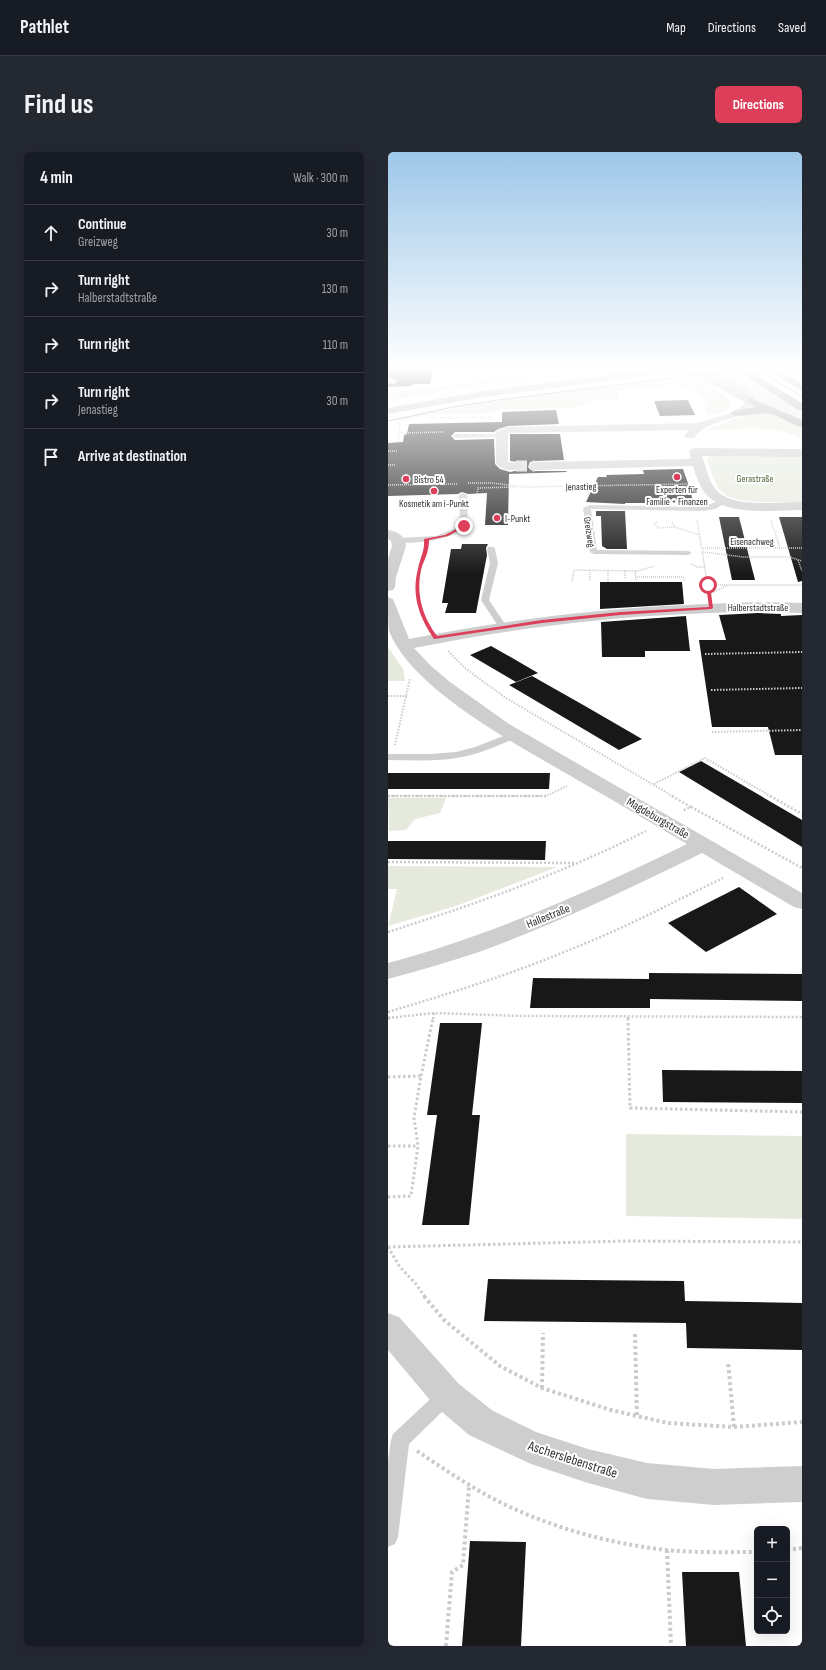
<!DOCTYPE html>
<meta charset="utf-8">
<style>
:root{--surface:#171b24;--page:#242831;--text:#f1f3f6;--muted:#9ea1a6;--line:#363941;--accent:#dd3e59}
body{margin:0;font-family:"Sofia Sans Condensed",sans-serif;background:var(--page);color:var(--text)}
.controls{position:absolute;right:12px;bottom:12px;display:grid;overflow:hidden;border-radius:6px;box-shadow:0 4px 16px #0002}
.controls button{width:36px;height:36px;display:grid;place-items:center;padding:0;border:0;border-bottom:1px solid var(--line);background:var(--surface);color:var(--text);font:20px sans-serif}
.stop{position:absolute;width:12px;height:12px;margin:-9px;border:3px solid #dd3e59;border-radius:50%;background:#fff}
.stop.end{background:#dd3e59;border-color:#fff;box-shadow:0 1px 4px #0008}
.list{margin:0;padding:0;list-style:none}
h2{display:flex;justify-content:space-between;align-items:center;height:52px;margin:0;padding:0 16px;font-size:17px}
h2 small{font-size:13px;font-weight:400;color:var(--muted)}
.list li{display:grid;grid-template-columns:26px 1fr auto;gap:12px;align-items:center;box-sizing:border-box;height:56px;padding:0 16px;border-top:1px solid var(--line)}
.list b{display:block;font-size:15px;white-space:nowrap}
.list p{margin:0;font-size:13px;white-space:nowrap;color:var(--muted)}
.list em{font-size:13px;font-style:normal;color:var(--muted)}
.icon{flex:none;width:22px;height:22px;fill:none;stroke:currentColor;stroke-width:2;stroke-linecap:round;stroke-linejoin:round}
.map{position:relative;flex:none;width:414px;height:1494px;overflow:hidden;border-radius:6px}
header{display:flex;align-items:center;gap:24px;box-sizing:border-box;height:56px;padding:0 20px;background:var(--surface);border-bottom:1px solid var(--line)}
header strong{font-size:19px}
nav{display:flex;gap:22px;margin-inline-start:auto;font-size:14px}
.intro{display:flex;align-items:center;justify-content:space-between;box-sizing:border-box;height:96px;padding:0 24px}
h1{margin:0;font-size:28px}
.button{padding:10px 18px;border-radius:6px;background:var(--accent);color:#fff;font-size:14px;font-weight:700}
main{display:flex;gap:24px;padding:0 24px}
aside{flex:1;background:var(--surface);border-radius:6px;box-shadow:0 4px 16px #0002}
.map>svg:first-child{display:block}
</style>
<header>
<strong>Pathlet</strong>
<nav><a>Map</a><a>Directions</a><a>Saved</a></nav>
</header>
<div class="intro"><h1>Find us</h1><a class="button">Directions</a></div>
<main>
<aside>
<h2>4 min<small>Walk · 300 m</small></h2>
<ul class="list">
<li><svg class="icon" aria-label="ahead" viewBox="0 0 24 24"><path d="M12 20V5M6 11l6-6 6 6"/></svg><div><b>Continue</b><p>Greizweg</p></div><em>30 m</em></li>
<li><svg class="icon" aria-label="right" viewBox="0 0 24 24"><path d="M7 20v-9h11M14 6l5 5-5 5"/></svg><div><b>Turn right</b><p>Halberstadtstraße</p></div><em>130 m</em></li>
<li><svg class="icon" aria-label="right" viewBox="0 0 24 24"><path d="M7 20v-9h11M14 6l5 5-5 5"/></svg><div><b>Turn right</b></div><em>110 m</em></li>
<li><svg class="icon" aria-label="right" viewBox="0 0 24 24"><path d="M7 20v-9h11M14 6l5 5-5 5"/></svg><div><b>Turn right</b><p>Jenastieg</p></div><em>30 m</em></li>
<li><svg class="icon" aria-label="arrive" viewBox="0 0 24 24"><path d="M6 21V4h12l-3 4 3 4H6"/></svg><div><b>Arrive at destination</b></div></li>
</ul>
</aside>
<div class="map">
<svg width="414" height="1494" viewBox="0 0 414 1494">
<rect width="100%" height="100%" fill="#fff"/>
<!-- green -->
<g fill="#e5eadd">
<polygon points="205,214 234,214 69,236 0,249 0,241"/>
<polygon points="389,214 410,214 414,216 414,229"/>
<path d="M343 220 350 221 414 261V269L369 249C369 236 346 228 336 222Z"/>
<path d="M292 225H306L331 239 341 248V254C335 262 328 263 319 261L315 245 291 232 229 239 230 247 209 248 186 256 114 257 105 261 42 262 14 269 8 267 110 248Z"/>
<path d="M365 259 389 264 414 275V287C391 272 346 277 319 278Z"/>
<path d="M323 304H414V350C396 350 348 353 335 341 326 334 323 318 319 307Z"/>
<polygon points="0,495 15,517 17,529 0,529"/>
<polygon points="0,646 58,646 52,661 27,667 18,678 1,679"/>
<polygon points="0,714 169,715 68,754 0,774 9,737 0,737"/>
<polygon points="238,982 414,984 414,1067 238,1064"/>
</g>
<!-- building -->
<g fill="#181818">
<polygon points="2,216 46,216 42,232 25,232 24,234 0,235 0,231 6,232 9,229 0,224"/>
<polygon points="300,248 307,263 272,264 266,249"/>
<polygon points="168,258 171,272 120,274 110,277 106,280 67,280 63,284 67,288 106,287 107,312 112,317 122,320 132,318 135,313 132,310 122,309 122,282 172,282 176,308 147,309 142,310 140,315 143,318 147,319 178,319 179,320 121,322 120,373 97,373 99,341 80,342 74,340 70,342 0,344 0,291 15,290 16,283 19,282 21,272 114,270 114,260"/>
<polygon points="295,317 303,340 305,351 237,351 237,352 198,350 210,325 219,325 218,323 256,322 255,318"/>
<polygon points="208,359 237,359 239,397 219,397 214,394 213,364 208,364"/>
<polygon points="331,365 351,365 367,428 344,428"/>
<polygon points="391,365 414,365 414,429 410,430"/>
<polygon points="74,392 100,392 98,396 99,403 88,461 57,461 60,451 54,451 63,397 73,397"/>
<polygon points="212,430 294,430 296,452 212,457"/>
<polygon points="370,461 393,462 393,464 414,463 414,603 387,603 380,575 324,575 311,488 338,488 331,463"/>
<polygon points="298,464 302,499 257,499 257,505 214,505 213,470"/>
<polygon points="103,494 126,507 150,521 128,530 82,503"/>
<polygon points="144,524 197,554 254,587 231,598 121,533"/>
<polygon points="313,609 414,668 414,695 291,620"/>
<polygon points="0,621 162,621 161,637 0,637"/>
<polygon points="0,689 158,689 157,708 0,707"/>
<polygon points="351,735 389,762 318,800 280,771"/>
<polygon points="261,821 414,822 414,849 262,847 262,856 142,856 145,826 261,827"/>
<polygon points="52,871 94,871 84,963 92,963 81,1073 34,1073 49,963 39,963"/>
<polygon points="274,918 414,919 414,951 275,950"/>
<polygon points="100,1127 296,1129 297,1149 414,1151 414,1198 299,1196 298,1171 96,1169"/>
<polygon points="82,1389 138,1390 133,1494 74,1494"/>
<polygon points="294,1420 351,1420 358,1494 298,1494"/>
</g>
<g fill="none" stroke-linecap="round" stroke-linejoin="round">
<!-- street-tunnel -->
<polyline stroke="#d6d6d6" stroke-width="11" stroke-dasharray="11 5.5" stroke-linecap="butt" points="128,314 147,314"/>
<!-- path-far4 -->
<g stroke="#cbcbcb" stroke-width="1.5" stroke-dasharray="1 1" stroke-linecap="butt">
<polyline points="42,266 102,265 103,271"/>
<polyline points="12,281 55,280"/>
<polyline points="10,290 12,281 11,270"/>
<polyline points="0,299 9,299"/>
<polyline points="0,313 7,313"/>
<polyline points="80,331 104,331 136,335 300,332"/>
<polyline points="0,333 69,332"/>
<polyline points="191,335 201,338 200,343"/>
<polyline points="89,342 90,336 127,335"/>
<polyline points="309,368 321,442"/>
<polyline points="383,368 392,396"/>
<polyline points="269,370 266,372 271,376 287,375 311,383"/>
<polyline points="284,370 287,375"/>
<polyline points="315,396 414,396"/>
<polyline points="315,400 355,405 402,405 414,409"/>
<polyline points="410,408 414,419"/>
<polyline points="303,412 309,415 317,415"/>
<polyline points="202,418 202,430"/>
<polyline points="220,419 220,430"/>
<polyline points="237,419 237,427"/>
<polyline points="247,425 295,425 297,429"/>
<polyline points="248,428 247,420 249,419"/>
<polyline points="184,430 186,418 249,419 267,414"/>
<polyline points="320,433 339,433"/>
<polyline points="326,440 340,433 414,433"/>
<path d="M37 468C27 443 29 424 38 400"/>
</g>
<!-- path-far3 -->
<g stroke="#cbcbcb" stroke-width="2" stroke-dasharray="1.5 1.5" stroke-linecap="butt">
<polyline points="36,467 39,474"/>
<polyline points="60,499 78,517 118,546 286,645"/>
<polyline points="317,502 414,500"/>
<polyline points="323,538 414,536"/>
<polyline points="0,544 19,544"/>
<polyline points="324,580 414,578"/>
<polyline points="7,593 22,526"/>
<polyline points="266,632 317,606 384,645"/>
<polyline points="0,644 158,644 179,634"/>
</g>
<!-- path-far2 -->
<g stroke="#cbcbcb" stroke-width="2.5" stroke-dasharray="2 2" stroke-linecap="butt">
<polyline points="0,644 159,644"/>
<polyline points="284,644 303,655 294,659"/>
<polyline points="382,644 414,662"/>
<polyline points="303,655 414,716"/>
<polyline points="0,710 187,711"/>
<path d="M0 780C88 752 175 721 258 679"/>
<path d="M0 860C67 840 133 819 198 791 245 772 289 748 335 726"/>
<polyline points="240,865 240,867"/>
<polyline points="0,866 46,861 134,864 414,865"/>
<polyline points="45,867 46,861"/>
</g>
<!-- path-far1 -->
<g stroke="#cbcbcb" stroke-width="3" stroke-dasharray="2.5 2.5" stroke-linecap="butt">
<polyline points="0,866 3,866"/>
<polyline points="240,866 242,956 414,960"/>
<polyline points="33,924 45,866"/>
<polyline points="0,925 33,924 26,966 30,994 23,1044 0,1045"/>
<polyline points="0,994 30,994"/>
<polyline points="0,1095 238,1089 414,1090"/>
<polyline points="0,1095 12,1115 28,1132 37,1145"/>
</g>
<!-- path -->
<g stroke="#cbcbcb" stroke-width="4" stroke-dasharray="3 3" stroke-linecap="butt">
<polyline points="36,1144 56,1168 112,1214 154,1236 223,1258 249,1264"/>
<polyline points="247,1182 249,1264 280,1271 346,1275 340,1209"/>
<polyline points="154,1236 155,1181"/>
<polyline points="346,1275 414,1270"/>
<path d="M29 1299C53 1315 78 1332 104 1346 157 1374 218 1391 278 1398 308 1401 339 1400 369 1400"/>
<polyline points="279,1398 283,1494"/>
<polyline points="399,1398 414,1396"/>
<polyline points="58,1494 64,1420 75,1413 81,1334"/>
</g>
<!-- lane -->
<g fill="#cecece" fill-rule="evenodd">
<polygon points="0,225 8,229 5,231 0,229"/>
<polygon points="114,282 117,284 116,285 67,286 64,284 67,282"/>
<path d="M75 341 79 343 80 374C69 387 24 393 8 390V386H11L48 384 70 375 72 374 71 343Z"/>
<polygon points="334,347 337,347 341,349 327,357 316,359 203,357 209,398 300,399 304,401 300,403 206,402 202,400 195,356 202,353 316,355"/>
<polygon points="100,395 106,395 107,397 110,411 101,448 119,475 115,478 112,477 93,448 102,411 99,397"/>
<path d="M126 580 131 583 130 585C111 593 94 601 74 605 50 610 25 608 0 608V602H43L68 600 87 595Z"/>
<polygon points="59,1234 65,1237 68,1243 65,1249 21,1292 10,1385 7,1392 0,1395 0,1309 3,1288 5,1282 53,1237"/>
</g>
<!-- street -->
<g fill="#cecece" fill-rule="evenodd">
<path d="M310 214H322L358 235 365 241 368 249C352 273 322 264 306 286H298L296 284 301 278 121 281 120 282V310L132 311 134 314 132 317C123 319 114 319 108 311V280L110 278 120 275 310 271C325 265 348 263 358 249L356 244Z"/>
<path d="M307 296 414 297V305L314 304C318 315 321 331 330 340 348 356 391 350 414 350V358C388 358 344 364 322 346 313 339 308 325 305 314L147 318 143 317 141 314 143 311 147 310 303 307 301 300 303 297Z"/>
<path d="M0 378C10 380 17 383 18 394L8 425 7 435 5 438 0 439V406L4 394 3 389 0 387Z"/>
<path d="M0 445 5 447 21 487C113 469 205 457 298 453 337 451 375 449 414 451V461C375 459 337 460 298 462 207 466 116 478 26 496L43 514 62 530 121 572 414 741V757L406 755 314 701C241 737 167 772 91 800 61 810 30 819 0 827V811C104 783 202 739 299 692 263 671 227 649 191 629 136 596 25 540 1 479 0 470 0 455 0 445Z"/>
<polygon points="0,1161 11,1165 71,1232 105,1259 148,1280 200,1297 259,1311 326,1317 414,1314 414,1350 326,1353 259,1347 200,1331 143,1312 81,1283 47,1254 0,1198"/>
</g>
<!-- secondary -->
<polygon fill="#bbb" fill-rule="evenodd" points="291,214 316,214 315,216 310,217 367,247 368,249 367,251 359,251 297,219 95,245 0,262 0,256 95,239"/>
<!-- highway -->
<g fill="#989898" fill-rule="evenodd">
<polygon points="342,214 353,214 414,251 414,259 410,258"/>
<polygon points="372,214 384,214 414,232 414,239"/>
<path d="M363 246 414 268V275C403 273 393 264 382 262 370 260 354 266 345 263L343 261 345 259 367 255 358 249Z"/>
</g>
<!-- tram -->
<g stroke="#868686" stroke-width="1">
<polyline points="358,218 375,222 414,244"/>
<polyline points="0,269 65,255 110,248 376,214"/>
</g>
<!-- path-bridge -->
<polyline stroke="#cbcbcb" stroke-width="1.5" stroke-dasharray="1 1" stroke-linecap="butt" points="336,220 362,221 380,228 391,229 381,223 380,219 382,216 388,214"/>
</g>
<!-- sky -->
<linearGradient id="sky" x2="0" y2="1"><stop stop-color="#9dc7e9"/><stop offset="0.51" stop-color="#fff"/><stop offset="1" stop-color="#fff" stop-opacity="0"/></linearGradient>
<rect width="414" height="423" fill="url(#sky)"/>
<!-- route -->
<path fill="#dd3e59" d="M74 374H78L60 384 41 388C41 398 38 405 34 414 27 440 34 464 49 484L154 468 232 460 321 455 318 433 320 432 322 433 325 456 323 457 232 463 154 471 46 487C31 465 23 443 30 417 32 405 37 400 36 387L57 383Z"/>
<!-- markers -->
<g fill="#dd3e59" stroke="#fff" stroke-width="1.5">
<circle cx="289" cy="325" r="4"/>
<circle cx="18" cy="327" r="4"/>
<circle cx="46" cy="339" r="4"/>
<circle cx="109" cy="366" r="4"/>
</g>
<g text-anchor="middle" stroke-width="4" stroke-linejoin="round" paint-order="stroke">
<!-- far-park labels -->
<g font-size="10" fill="#586b40" stroke="#fff">
<text x="367" y="330">Gerastraße</text>
</g>
<!-- far-poi labels -->
<g font-size="10" fill="#313131" stroke="#fff" text-anchor="start">
<text x="26" y="331">Bistro 54</text>
<text x="289" y="341" text-anchor="middle">Experten für<tspan x="289" dy="12">Familie + Finanzen</tspan></text>
<text x="46" y="355" text-anchor="middle">Kosmetik am i-Punkt</text>
<text x="117" y="370">I-Punkt</text>
</g>
<!-- far-street labels -->
<g font-size="10" fill="#313131" stroke="#fff">
<text transform="translate(193 334) rotate(-1)" y="4">Jenastieg</text>
<text transform="translate(202 380) rotate(81)" y="4">Greizweg</text>
<text x="364" y="393">Eisenachweg</text>
<text x="370" y="459">Halberstadtstraße</text>
</g>
<!-- street labels -->
<g font-size="12" fill="#313131" stroke="#fff">
<text transform="translate(270 666) rotate(30)" y="4">Magdeburgstraße</text>
<text transform="translate(160 764) rotate(-22)" y="4">Hallestraße</text>
</g>
<!-- near-street labels -->
<g font-size="14" fill="#313131" stroke="#fff">
<text transform="translate(185 1307) rotate(18)" y="5">Ascherslebenstraße</text>
</g>
</g>
</svg>
<div class="controls">
<button>+</button>
<button>−</button>
<button><svg class="icon" aria-label="locate" viewBox="0 0 24 24"><circle cx="12" cy="12" r="6"/><path d="M12 2v4M12 18v4M2 12h4M18 12h4"/></svg></button>
</div>
<div class="stop" style="left:320px;top:433px"></div>
<div class="stop end" style="left:76px;top:374px"></div>
</div>
</main>
